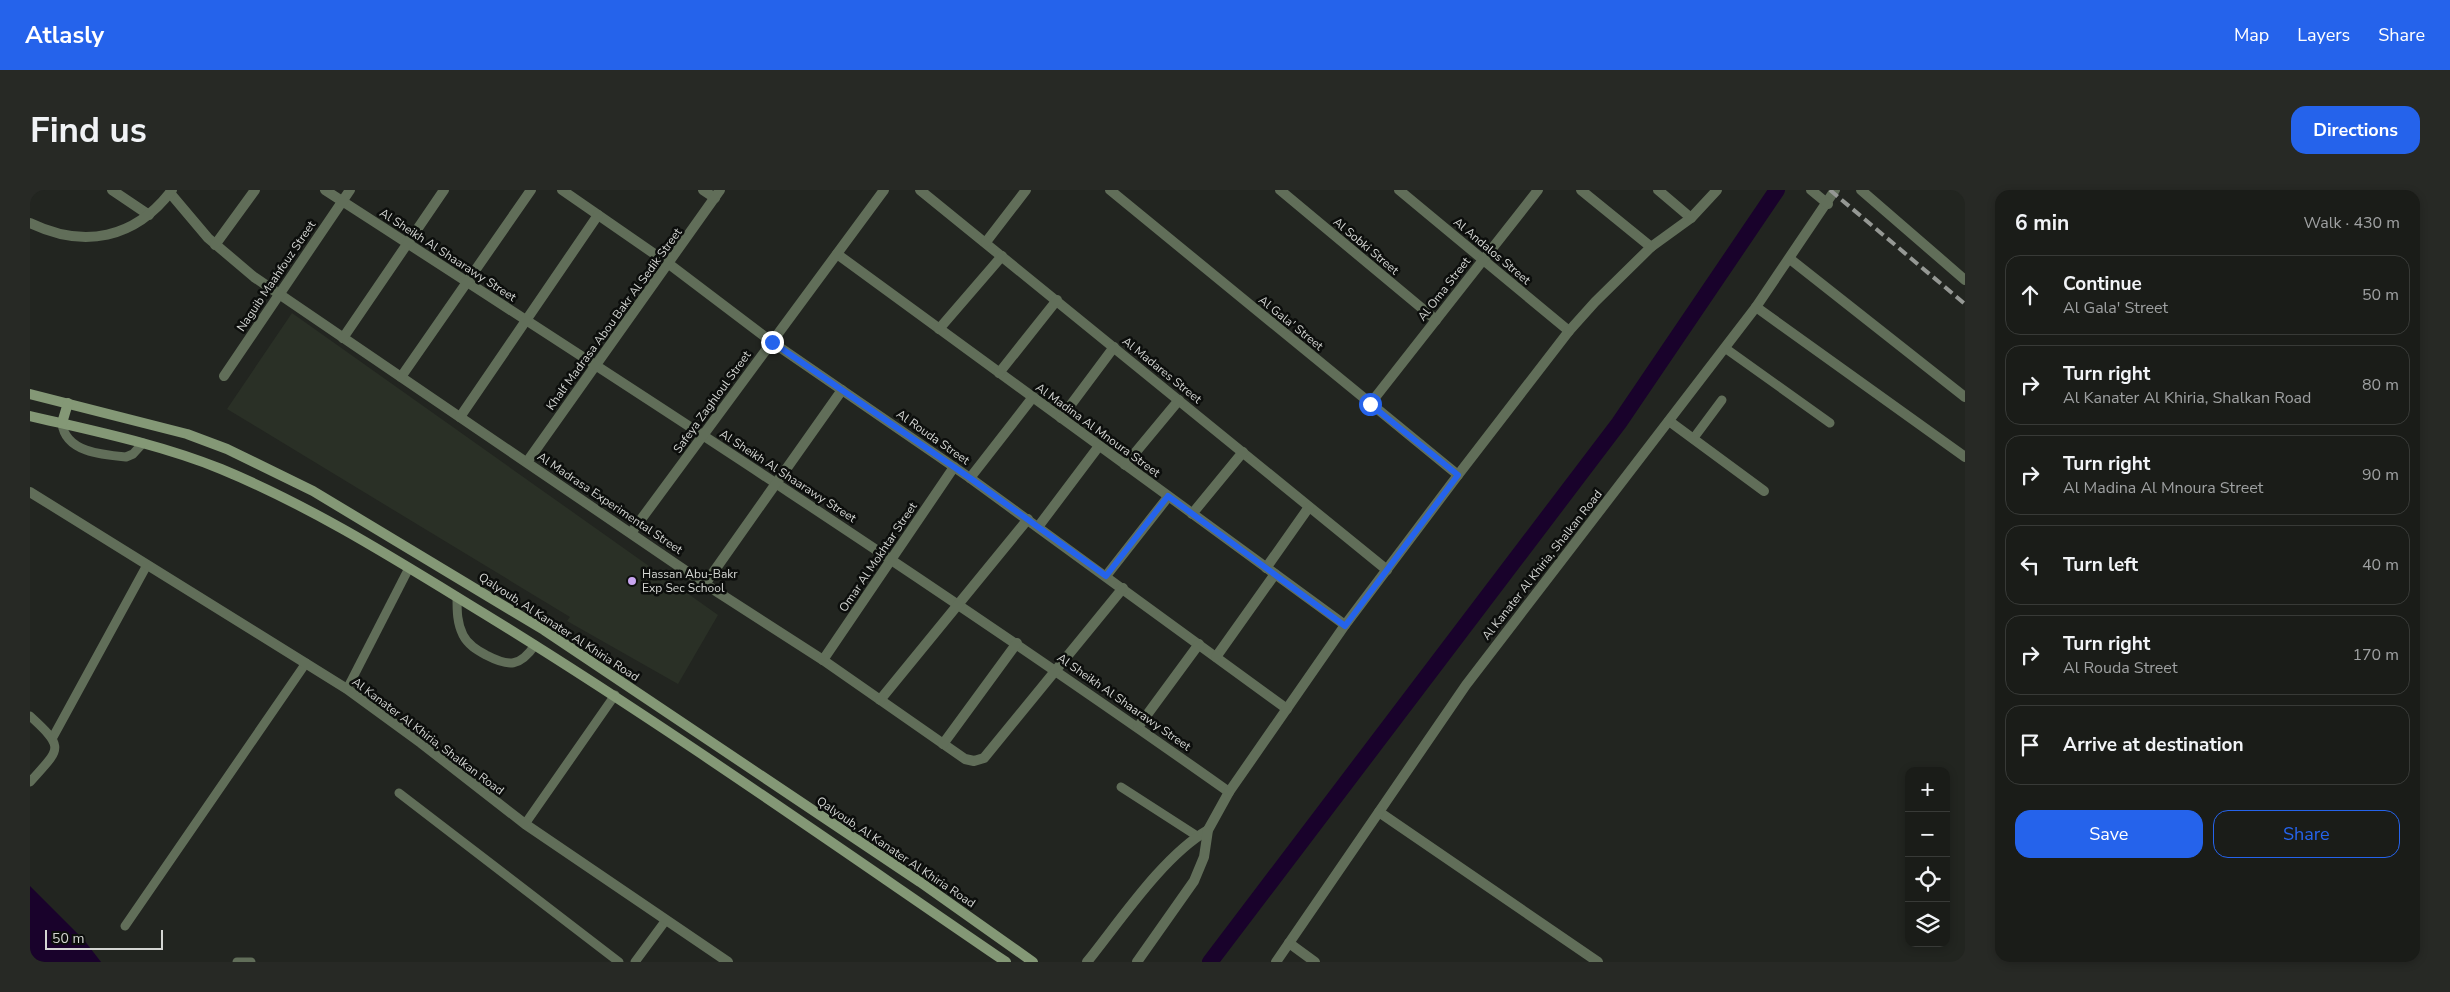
<!DOCTYPE html>
<meta charset="utf-8">
<style>
:root{--surface:#1a1c18;--page:#272925;--text:#f1f3f6;--muted:#9fa1a2;--line:#383a37;--accent:#2563eb}
body{margin:0;font-family:"Nunito Sans",sans-serif;background:var(--page);color:var(--text)}
.controls{position:absolute;right:15px;bottom:15px;display:grid;overflow:hidden;border-radius:10px;box-shadow:0 2px 8px #0003}
.controls button{width:45px;height:45px;display:grid;place-items:center;padding:0;border:0;border-bottom:1px solid var(--line);background:var(--surface);color:var(--text);font:25px sans-serif}
.scale{position:absolute;left:15px;bottom:12px;width:118px;box-sizing:border-box;padding-left:5px;border:2px solid #d4d6d3;border-top:0;font-size:14px;line-height:18px;white-space:nowrap;color:#d4d6d3;-webkit-text-stroke:4px #0c0e0c;paint-order:stroke}
.stop{position:absolute;width:15px;height:15px;margin:-11px;border:4px solid #2563eb;border-radius:50%;background:#fff}
.stop.end{background:#2563eb;border-color:#fff;box-shadow:0 1px 5px #0008}
.list{margin:0;padding:0;list-style:none}
h2{display:flex;justify-content:space-between;align-items:center;height:65px;margin:0;padding:0 20px;font-size:21px}
h2 small{font-size:16px;font-weight:400;color:var(--muted)}
.list li{display:grid;grid-template-columns:32px 1fr auto;gap:15px;align-items:center;box-sizing:border-box;height:80px;margin:0 10px 10px;padding:0 10px;border:1px solid var(--line);border-radius:15px}
.list b{display:block;font-size:19px;white-space:nowrap}
.list p{margin:0;font-size:16px;white-space:nowrap;color:var(--muted)}
.list em{font-size:16px;font-style:normal;color:var(--muted)}
.actions{display:flex;gap:10px;padding:15px 20px}
.actions a{flex:1;padding:11px 0;border:1px solid var(--accent);border-radius:15px;text-align:center;font-size:18px;color:var(--accent)}
.actions .main{background:var(--accent);color:#fff}
.icon{flex:none;width:28px;height:28px;fill:none;stroke:currentColor;stroke-width:2;stroke-linecap:round;stroke-linejoin:round}
.map{position:relative;flex:none;width:1935px;height:772px;overflow:hidden;border-radius:15px}
header{display:flex;align-items:center;gap:30px;box-sizing:border-box;height:70px;padding:0 25px;background:var(--accent);color:#fff}
header strong{font-size:24px}
nav{display:flex;gap:28px;margin-inline-start:auto;font-size:18px}
.intro{display:flex;align-items:center;justify-content:space-between;box-sizing:border-box;height:120px;padding:0 30px}
h1{margin:0;font-size:35px}
.button{padding:12px 22px;border-radius:15px;background:var(--accent);color:#fff;font-size:18px;font-weight:700}
main{display:flex;gap:30px;padding:0 30px}
aside{flex:1;background:var(--surface);border-radius:15px;box-shadow:0 2px 8px #0003}
.map>svg:first-child{display:block}
</style>
<header>
<strong>Atlasly</strong>
<nav><a>Map</a><a>Layers</a><a>Share</a></nav>
</header>
<div class="intro"><h1>Find us</h1><a class="button">Directions</a></div>
<main>
<div class="map">
<svg width="1935" height="772" viewBox="0 0 1935 772">
<rect width="100%" height="100%" fill="#222520"/>
<!-- built -->
<polygon fill="#2a3026" points="262,123 688,425 648,494 537,431 540,427 197,219"/>
<!-- water -->
<polygon fill="#19022b" points="0,696 54,750 71,772 0,772"/>
<g fill="none" stroke-linecap="round" stroke-linejoin="round">
<!-- canal -->
<polyline stroke="#19022b" stroke-width="16" points="1180,772 1589,233 1747,0"/>
<!-- service -->
<g stroke="#616e59" stroke-width="9">
<polyline points="1695,158 1800,233"/>
<path d="M32 233C35 262 72 265 96 267L103 264 113 253"/>
<polyline points="1663,249 1692,210"/>
<path d="M427 407C427 421 427 433 433 445 438 455 447 460 456 465 479 477 490 477 505 455"/>
<polyline points="317,499 379,378"/>
<path d="M0 526C36 559 30 558 0 592"/>
<polyline points="23,547 117,375"/>
<polyline points="1091,597 1167,646"/>
<polyline points="369,603 589,772"/>
<polyline points="495,634 585,505"/>
<polyline points="95,736 276,473"/>
<polyline points="207,772 221,772"/>
<polyline points="605,772 636,730"/>
</g>
<!-- minor -->
<g stroke="#616e59" stroke-width="10">
<polyline points="82,0 119,25"/>
<path d="M295 0C600 197 904 393 1199 602"/>
<polyline points="532,0 639,74 742,152 940,288 1257,519"/>
<polyline points="673,0 685,8"/>
<polyline points="890,0 1357,380"/>
<polyline points="1080,0 1428,285"/>
<polyline points="1250,0 1406,130"/>
<polyline points="1369,0 1539,141"/>
<polyline points="1551,0 1621,57"/>
<polyline points="1628,0 1661,28"/>
<polyline points="1831,0 1935,90"/>
<polyline points="140,3 178,48 224,87 675,394 793,470 935,569 944,571 954,568 1093,398"/>
<path d="M0 33C54 59 105 49 142 0"/>
<polyline points="956,52 996,0"/>
<polyline points="185,55 225,0"/>
<polyline points="807,64 1315,435"/>
<polyline points="1760,69 1935,207"/>
<polyline points="1726,117 1935,267"/>
<polyline points="909,139 972,66"/>
<polyline points="313,148 414,0"/>
<polyline points="969,183 1027,110"/>
<polyline points="194,186 320,0"/>
<polyline points="371,187 501,0"/>
<polyline points="1340,214 1508,0"/>
<polyline points="430,227 568,25"/>
<polyline points="1031,228 1084,157"/>
<polyline points="1639,231 1734,301"/>
<polyline points="497,272 690,0"/>
<polyline points="1095,275 1149,210"/>
<polyline points="940,288 1003,207"/>
<polyline points="1162,324 1213,262"/>
<polyline points="1008,337 1069,256"/>
<polyline points="601,343 854,0"/>
<polyline points="1236,378 1279,317"/>
<polyline points="1076,386 1138,307"/>
<polyline points="675,394 812,200"/>
<polyline points="1186,467 1245,384"/>
<polyline points="793,470 924,277"/>
<polyline points="850,510 998,329"/>
<polyline points="1108,537 1169,454"/>
<polyline points="913,554 987,453"/>
<polyline points="1349,622 1568,772"/>
<polyline points="1259,753 1285,772"/>
<polyline points="1246,772 1436,495 1726,117 1805,0"/>
</g>
<!-- tertiary -->
<g stroke="#616e59" stroke-width="10">
<polyline points="1781,0 1798,14"/>
<polyline points="0,302 317,499 391,553 495,634 698,772"/>
<path d="M1057 772C1090 731 1133 666 1178 640"/>
<polyline points="1107,772 1164,691 1174,667 1178,640 1199,602 1315,435 1428,285 1539,141 1565,112 1621,57 1661,28 1687,0"/>
</g>
<!-- secondary -->
<g stroke="#849876" stroke-width="10">
<polyline points="0,204 157,244 197,259 283,301 514,440 890,692 1003,772"/>
<path d="M0 226C64 241 129 254 191 279 283 317 368 371 453 423 632 533 803 654 976 772"/>
<polyline points="32,233 38,213"/>
</g>
<!-- rail -->
<polyline stroke="#959894" stroke-width="4" stroke-dasharray="10 5" stroke-linecap="butt" points="1800,0 1935,114"/>
</g>
<g fill="none" stroke-linecap="round" stroke-linejoin="round">
<!-- route -->
<polyline stroke="#2563eb" stroke-width="6" points="742,152 940,288 1076,386 1138,306 1315,436 1428,285 1340,214"/>
</g>
<!-- markers -->
<circle fill="#c8a5ef" stroke="#0c0e0c" stroke-width="2" cx="602" cy="391" r="5"/>
<g text-anchor="middle" stroke-width="5" stroke-linejoin="round" paint-order="stroke">
<!-- street labels -->
<g font-size="12" fill="#d4d6d3" stroke="#0c0e0c">
<text transform="translate(1336 56) rotate(40)" y="4">Al Sobki Street</text>
<text transform="translate(1462 61) rotate(40)" y="4">Al Andalos Street</text>
<text transform="translate(418 65) rotate(33)" y="4">Al Sheikh Al Shaarawy Street</text>
<text transform="translate(246 86) rotate(-56)" y="4">Naguib Maahfouz Street</text>
<text transform="translate(1414 99) rotate(-52)" y="4">Al Oma Street</text>
<text transform="translate(584 129) rotate(-54)" y="4">Khalf Madrasa Abou Bakr Al Sedik Street</text>
<text transform="translate(1261 133) rotate(39)" y="4">Al Gala' Street</text>
<text transform="translate(1132 180) rotate(39)" y="4">Al Madares Street</text>
<text transform="translate(682 212) rotate(-54)" y="4">Safeya Zaghloul Street</text>
<text transform="translate(1068 240) rotate(36)" y="4">Al Madina Al Mnoura Street</text>
<text transform="translate(903 247) rotate(35)" y="4">Al Rouda Street</text>
<text transform="translate(758 286) rotate(33)" y="4">Al Sheikh Al Shaarawy Street</text>
<text transform="translate(580 313) rotate(34)" y="4">Al Madrasa Experimental Street</text>
<text transform="translate(848 367) rotate(-56)" y="4">Omar Al Mokhtar Street</text>
<text transform="translate(1512 375) rotate(-52)" y="4">Al Kanater Al Khiria, Shalkan Road</text>
<text transform="translate(529 437) rotate(33)" y="4">Qalyoub, Al Kanater Al Khiria Road</text>
<text transform="translate(1094 512) rotate(35)" y="4">Al Sheikh Al Shaarawy Street</text>
<text transform="translate(398 546) rotate(37)" y="4">Al Kanater Al Khiria, Shalkan Road</text>
<text transform="translate(866 662) rotate(34)" y="4">Qalyoub, Al Kanater Al Khiria Road</text>
</g>
<!-- poi labels -->
<g font-size="12" fill="#d4d6d3" stroke="#0c0e0c" text-anchor="start">
<text x="612" y="388">Hassan Abu-Bakr<tspan x="612" dy="14">Exp Sec School</tspan></text>
</g>
</g>
</svg>
<div class="controls">
<button>+</button>
<button>−</button>
<button><svg class="icon" aria-label="locate" viewBox="0 0 24 24"><circle cx="12" cy="12" r="6"/><path d="M12 2v4M12 18v4M2 12h4M18 12h4"/></svg></button>
<button><svg class="icon" aria-label="layers" viewBox="0 0 24 24"><path d="M12 4l9 5-9 5-9-5zM3 14l9 5 9-5"/></svg></button>
</div>
<div class="scale">50 m</div>
<div class="stop" style="left:1340px;top:214px"></div>
<div class="stop end" style="left:742px;top:152px"></div>
</div>
<aside>
<h2>6 min<small>Walk · 430 m</small></h2>
<ul class="list">
<li><svg class="icon" aria-label="ahead" viewBox="0 0 24 24"><path d="M12 20V5M6 11l6-6 6 6"/></svg><div><b>Continue</b><p>Al Gala' Street</p></div><em>50 m</em></li>
<li><svg class="icon" aria-label="right" viewBox="0 0 24 24"><path d="M7 20v-9h11M14 6l5 5-5 5"/></svg><div><b>Turn right</b><p>Al Kanater Al Khiria, Shalkan Road</p></div><em>80 m</em></li>
<li><svg class="icon" aria-label="right" viewBox="0 0 24 24"><path d="M7 20v-9h11M14 6l5 5-5 5"/></svg><div><b>Turn right</b><p>Al Madina Al Mnoura Street</p></div><em>90 m</em></li>
<li><svg class="icon" aria-label="left" viewBox="0 0 24 24"><path d="M17 20v-9H6M10 6l-5 5 5 5"/></svg><div><b>Turn left</b></div><em>40 m</em></li>
<li><svg class="icon" aria-label="right" viewBox="0 0 24 24"><path d="M7 20v-9h11M14 6l5 5-5 5"/></svg><div><b>Turn right</b><p>Al Rouda Street</p></div><em>170 m</em></li>
<li><svg class="icon" aria-label="arrive" viewBox="0 0 24 24"><path d="M6 21V4h12l-3 4 3 4H6"/></svg><div><b>Arrive at destination</b></div></li>
</ul>
<div class="actions"><a class="main">Save</a><a>Share</a></div>
</aside>
</main>
